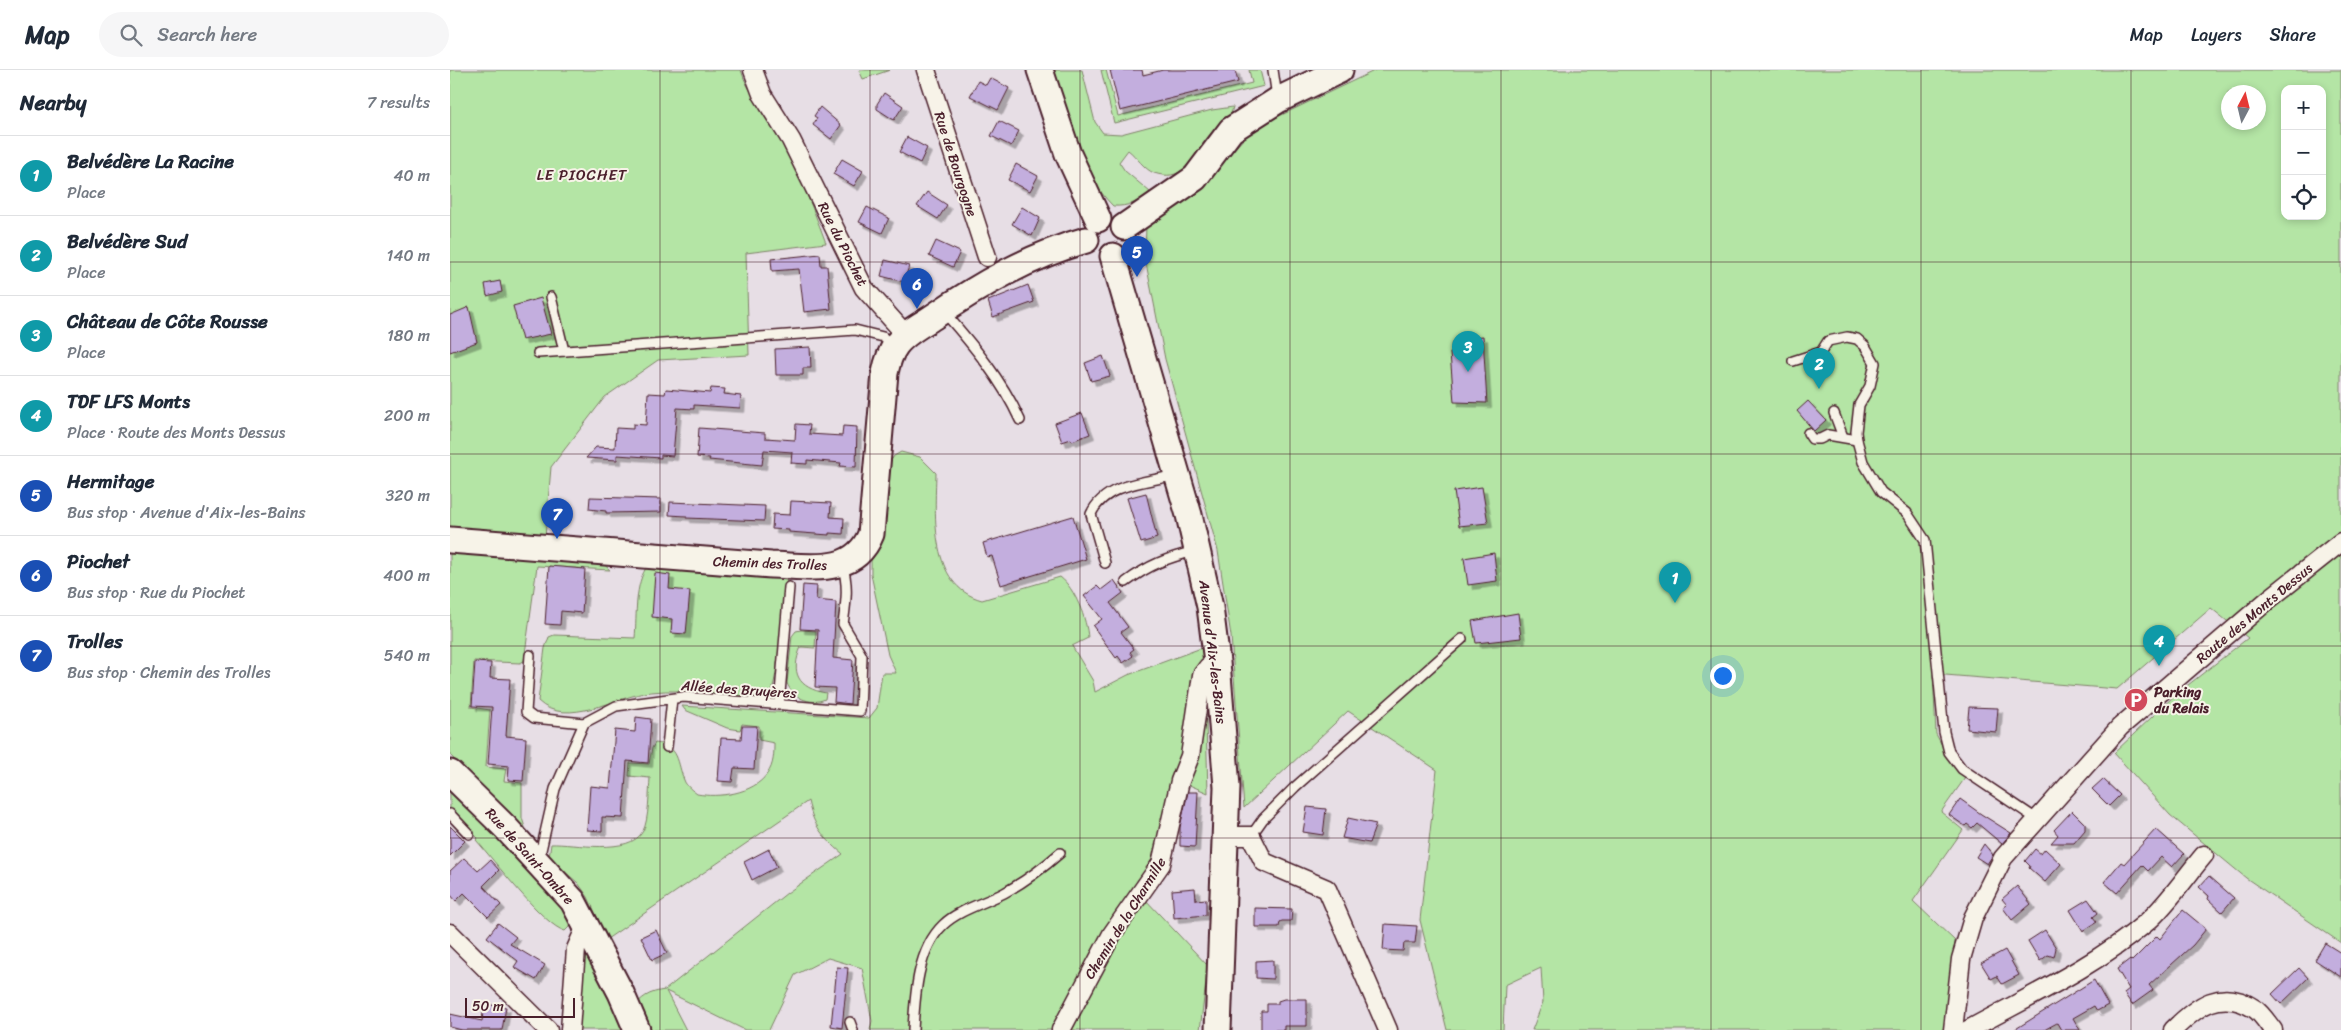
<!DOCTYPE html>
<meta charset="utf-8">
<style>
:root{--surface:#fff;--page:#f6f6f7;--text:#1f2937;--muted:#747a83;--line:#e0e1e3;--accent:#0f766e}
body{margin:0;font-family:Sriracha,sans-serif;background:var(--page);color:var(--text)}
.controls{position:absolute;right:15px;top:15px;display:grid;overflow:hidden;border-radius:10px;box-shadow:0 2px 8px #0003}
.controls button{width:45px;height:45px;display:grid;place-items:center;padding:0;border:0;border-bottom:1px solid var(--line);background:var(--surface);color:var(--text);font:25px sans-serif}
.compass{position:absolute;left:1771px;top:15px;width:45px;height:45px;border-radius:50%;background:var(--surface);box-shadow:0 2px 8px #0003;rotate:7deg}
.scale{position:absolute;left:15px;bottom:12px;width:110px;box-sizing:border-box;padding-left:5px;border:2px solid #4a1f2b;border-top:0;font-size:14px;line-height:18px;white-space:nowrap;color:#4a1f2b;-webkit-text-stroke:4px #f7f3e8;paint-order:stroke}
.you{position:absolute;left:1272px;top:605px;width:18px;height:18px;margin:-12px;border:4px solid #fff;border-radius:50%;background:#1a73e8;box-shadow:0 0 0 8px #1a73e833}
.badge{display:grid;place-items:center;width:32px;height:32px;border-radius:50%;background:var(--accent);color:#fff;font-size:16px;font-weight:700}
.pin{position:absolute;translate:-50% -41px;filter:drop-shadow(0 1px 2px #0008)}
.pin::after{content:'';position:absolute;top:26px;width:18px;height:15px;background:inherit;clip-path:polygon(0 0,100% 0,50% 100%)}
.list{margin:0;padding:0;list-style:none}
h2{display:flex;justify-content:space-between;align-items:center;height:65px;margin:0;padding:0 20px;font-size:21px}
h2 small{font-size:16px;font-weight:400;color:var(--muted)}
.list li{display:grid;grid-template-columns:32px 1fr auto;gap:15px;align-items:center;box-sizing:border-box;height:80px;padding:0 20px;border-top:1px solid var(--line)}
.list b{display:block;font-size:19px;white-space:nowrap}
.list p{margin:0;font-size:16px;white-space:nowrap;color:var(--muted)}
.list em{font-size:16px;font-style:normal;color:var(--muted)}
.icon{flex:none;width:28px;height:28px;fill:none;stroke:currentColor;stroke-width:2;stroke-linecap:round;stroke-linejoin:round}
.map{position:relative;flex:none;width:1891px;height:960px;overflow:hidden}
header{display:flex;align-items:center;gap:30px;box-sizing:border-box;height:70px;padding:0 25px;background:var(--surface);border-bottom:1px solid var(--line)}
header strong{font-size:24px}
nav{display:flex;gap:28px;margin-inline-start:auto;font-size:18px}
.search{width:350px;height:45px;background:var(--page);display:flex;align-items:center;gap:12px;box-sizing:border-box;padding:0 18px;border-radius:28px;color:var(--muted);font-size:19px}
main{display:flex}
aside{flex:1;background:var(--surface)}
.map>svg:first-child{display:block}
</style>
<header>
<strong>Map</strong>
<div class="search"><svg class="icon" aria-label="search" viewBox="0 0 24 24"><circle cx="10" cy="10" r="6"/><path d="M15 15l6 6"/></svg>Search here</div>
<nav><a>Map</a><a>Layers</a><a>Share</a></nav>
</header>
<main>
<aside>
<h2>Nearby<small>7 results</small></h2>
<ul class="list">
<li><span class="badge" style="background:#0f9aa8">1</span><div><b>Belvédère La Racine</b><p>Place</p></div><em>40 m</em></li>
<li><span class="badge" style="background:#0f9aa8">2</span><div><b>Belvédère Sud</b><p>Place</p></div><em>140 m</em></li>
<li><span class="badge" style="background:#0f9aa8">3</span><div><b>Château de Côte Rousse</b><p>Place</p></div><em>180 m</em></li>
<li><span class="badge" style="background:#0f9aa8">4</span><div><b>TDF LFS Monts</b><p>Place · Route des Monts Dessus</p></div><em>200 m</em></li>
<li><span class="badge" style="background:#1a4fb4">5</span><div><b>Hermitage</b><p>Bus stop · Avenue d'Aix-les-Bains</p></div><em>320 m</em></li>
<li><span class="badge" style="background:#1a4fb4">6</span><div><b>Piochet</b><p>Bus stop · Rue du Piochet</p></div><em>400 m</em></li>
<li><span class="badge" style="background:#1a4fb4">7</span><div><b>Trolles</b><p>Bus stop · Chemin des Trolles</p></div><em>540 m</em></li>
</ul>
</aside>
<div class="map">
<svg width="1891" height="960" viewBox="0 0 1891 960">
<defs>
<filter id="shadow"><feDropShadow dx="4.5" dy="4.5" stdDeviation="0" flood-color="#0004"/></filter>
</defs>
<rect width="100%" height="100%" fill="#e7dee5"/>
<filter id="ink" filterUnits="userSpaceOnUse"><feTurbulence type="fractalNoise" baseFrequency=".02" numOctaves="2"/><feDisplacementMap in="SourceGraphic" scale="10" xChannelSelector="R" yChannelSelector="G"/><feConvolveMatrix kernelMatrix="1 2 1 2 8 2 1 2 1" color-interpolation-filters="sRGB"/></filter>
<g filter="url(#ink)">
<!-- green -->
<g fill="#b4e5a5" stroke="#7f8268" fill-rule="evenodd">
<path d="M0 0H291C298 24 313 35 325 56 345 94 361 133 376 173L296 183 299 285 208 290 155 327 101 397 95 467 0 459Z"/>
<polygon points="409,0 440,0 413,9"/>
<path d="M604 0H632L645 52 653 63 671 64 762 40 783 37 781 44C769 53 760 63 752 75 739 93 732 112 704 103 695 100 686 86 678 80L669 92 675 101 700 122C689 132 678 137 663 136 630 104 618 44 604 0Z"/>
<polygon points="651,0 656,0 668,46 802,13 799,0 810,0 814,16 664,53"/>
<path d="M926 0H1891V873L1796 808 1720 745 1664 683 1724 626 1798 568 1761 538 1667 619 1483 604 1486 664 1498 687 1515 708 1491 742 1513 760 1463 831 1505 871 1495 960H1082L1093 932 1091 898 1055 915 1053 960H997L970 850 987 700 898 641 794 738 781 566 768 481 715 289 695 188 696 155 745 124 802 59ZM1835 19H1872V146H1835ZM1778 22H1808V52H1778Z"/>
<path d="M451 382 470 387 486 403C485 445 479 516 532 530L610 507C625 518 637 550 638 568L622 576 643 611 645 622 678 605 754 577 758 723 730 711 706 786 687 811 694 828 758 896 750 960H420L422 951 412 898 378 888 345 905 319 960H295L216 921 236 960H190L182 940C191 927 199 922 215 920L337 823 393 784C372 766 364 757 358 731L157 869 138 827 128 813 99 788 101 774C123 773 180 786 193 761 199 750 199 721 200 708L179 706 180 693 199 694 202 678 205 673C230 675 227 693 234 710 236 716 242 720 247 724 269 728 303 724 317 704 324 695 324 683 324 673L309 670V656L292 654 290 660 277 658 235 640 232 636 419 648 427 638 432 603H446L438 585 421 504V491L434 454 438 395 444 386Z"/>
<polygon points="0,479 147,488 160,500 87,496 74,591 70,593 24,591 21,637 40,640 36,697 56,699 54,711 72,713 72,748 78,767 0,685"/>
<path d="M198 495 337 508 326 603 322 622 316 628C279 626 239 618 201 622 169 625 116 659 88 631L95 578 99 567 104 565 185 568C187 545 184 514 198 495Z"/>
<path d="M351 560 366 561 365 578 351 577C340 603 348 618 376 623L375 629C360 636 342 627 337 613L342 566 346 561Z"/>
<path d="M0 716 113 830 120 849 119 857 115 861C94 856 43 789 26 770L28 768 0 740Z"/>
<polygon points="135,880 178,960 124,960 129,895"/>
</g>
<!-- building -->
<g fill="#c3aede" stroke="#4a1f2b" filter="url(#shadow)">
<polygon points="660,0 692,0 693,5 713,0 785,0 788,12 670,41"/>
<polygon points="540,8 559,18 548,40 520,26 528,11 536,15"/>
<polygon points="434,23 453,36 444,50 427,39 427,34"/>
<polygon points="370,37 391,55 381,69 363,55 367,48 364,46"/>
<polygon points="549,51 569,61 561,76 541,66"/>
<polygon points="457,67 477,78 470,93 449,82"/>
<polygon points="392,89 413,101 404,116 383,104"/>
<polygon points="566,94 588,106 580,121 558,110"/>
<polygon points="477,122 497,135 488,149 467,136"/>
<polygon points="417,137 439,148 432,163 409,152"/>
<polygon points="572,137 590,148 582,166 562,154"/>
<polygon points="486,171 510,182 503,197 479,186"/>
<polygon points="370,184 371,196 377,196 381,239 354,242 349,199 322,201 321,189"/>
<polygon points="435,190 459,196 454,212 431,206"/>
<polygon points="50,211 52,222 37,226 35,214"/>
<polygon points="578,215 584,232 543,247 538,231"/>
<polygon points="91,228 101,264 72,270 63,236"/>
<polygon points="19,237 27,272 0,282 0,245"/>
<polygon points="1033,266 1037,333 1004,332 1000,283 1002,283 1002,273 1008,272 1008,269"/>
<polygon points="360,277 361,298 353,298 353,305 326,305 325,279"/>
<polygon points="653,286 660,306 641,311 635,293"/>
<polygon points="261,318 275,319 274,324 291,326 290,338 244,335 244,339 227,338 223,386 211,385 211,388 167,385 167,390 136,388 146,377 165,378 166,358 183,359 183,354 196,355 198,323 215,324 216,319 260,323"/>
<polygon points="1358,331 1376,350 1364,361 1347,341"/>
<polygon points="632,343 640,364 622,371 621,369 612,372 605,353"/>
<polygon points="346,354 360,355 359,364 392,366 393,356 407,357 406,397 390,396 391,393 357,390 357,394 341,393 342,382 314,380 312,395 259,390 260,388 247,387 249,358 315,363 315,368 345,370"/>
<polygon points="1032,417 1038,453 1009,456 1004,421"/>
<polygon points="696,423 707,468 691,473 677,428"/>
<polygon points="140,427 211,429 211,442 156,443 156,441 139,439"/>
<polygon points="341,431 381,433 380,447 394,448 393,464 379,463 379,465 339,462 339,460 322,459 323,444 340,445"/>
<polygon points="220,432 315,436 314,451 236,448 236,446 219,445"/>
<polygon points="623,446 636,489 551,515 542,486 537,487 533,473"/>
<polygon points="1044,483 1047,511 1018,515 1014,488"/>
<polygon points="99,496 135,499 132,543 111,541 110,555 95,554"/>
<polygon points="205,503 220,505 219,519 240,521 236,564 221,563 222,549 202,547"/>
<polygon points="664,510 673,523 660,533 678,557 671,562 684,579 680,582 683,586 673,593 668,586 666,588 643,556 652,549 634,526 647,516 651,520"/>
<polygon points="353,515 367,516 366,530 386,532 383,588 403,590 400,634 384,632 385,618 365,617 368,560 350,559"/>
<polygon points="1068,543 1071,568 1026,573 1022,551"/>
<polygon points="25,592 41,593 40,608 60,609 56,666 76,668 73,711 58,710 59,696 38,694 42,637 22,636"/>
<polygon points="1519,637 1548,638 1546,662 1517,659"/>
<polygon points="186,647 201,649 198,693 177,691 173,748 152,747 152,761 137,760 140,716 160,718 165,660 185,662"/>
<polygon points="292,656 307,656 304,699 284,698 282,712 268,711 271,668 291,669"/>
<polygon points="1653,709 1670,725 1659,736 1642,719"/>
<polygon points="738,722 748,722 745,777 730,776 730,757"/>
<polygon points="1510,729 1531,744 1561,763 1552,774 1527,753 1522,758 1517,754 1515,756 1499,745"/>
<polygon points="857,737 876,739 873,765 853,762"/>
<polygon points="1622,741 1635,754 1635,760 1624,773 1601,773 1608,765 1604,760"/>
<polygon points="898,748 926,754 919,773 892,768"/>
<polygon points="0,756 15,771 0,786"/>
<polygon points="1706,759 1734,784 1722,797 1711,787 1698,801 1692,795 1667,823 1654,812 1671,792 1674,794"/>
<polygon points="1534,774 1543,785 1537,794 1526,787"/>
<polygon points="319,779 327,797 302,810 294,792"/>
<polygon points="1585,779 1591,784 1595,779 1611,794 1595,812 1579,798 1580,796 1575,791"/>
<polygon points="14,788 28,801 40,790 49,800 33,816 51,835 38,847 14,823 6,831 0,824 0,801"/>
<polygon points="1759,806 1784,828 1772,842 1758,829 1759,826 1749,817"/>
<polygon points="1567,816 1581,834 1562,850 1553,838 1557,835 1552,829"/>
<polygon points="745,818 746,830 756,829 756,845 724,848 722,820"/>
<polygon points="1638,829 1648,843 1643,847 1647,852 1633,861 1620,840"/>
<polygon points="805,838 842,839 841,851 832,851 830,852 829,857 805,857"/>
<polygon points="1733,840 1756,859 1743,875 1699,915 1703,920 1682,935 1674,923 1679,919 1667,899 1680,889 1682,891 1707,866 1710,869"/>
<polygon points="48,853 66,867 60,874 95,895 86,910 64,897 68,891 37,867"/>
<polygon points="935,854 967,856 965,873 954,873 953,881 933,880"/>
<polygon points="206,860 217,883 202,890 191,867"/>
<polygon points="1595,860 1606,878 1604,887 1598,885 1590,891 1578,871"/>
<polygon points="1875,873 1891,883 1891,907 1865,890"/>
<polygon points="1555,880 1569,905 1552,914 1547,906 1541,909 1531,893"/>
<polygon points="823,890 823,909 806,908 806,891"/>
<polygon points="387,897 398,898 392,958 381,956"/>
<polygon points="1849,898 1858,908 1831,934 1822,924"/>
<polygon points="1644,910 1658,935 1647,941 1644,936 1623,948 1630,960 1611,960 1607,953 1594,960 1564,960"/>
<polygon points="834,929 857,929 857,956 834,956 834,960 811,960 811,941 817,941 817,934 828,934 828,931"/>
<polygon points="34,934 56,937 52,960 12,960 0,957 0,944 32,951"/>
</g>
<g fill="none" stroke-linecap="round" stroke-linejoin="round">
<!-- lane casing -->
<g stroke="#4a1f2b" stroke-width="12">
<g id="lane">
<polyline points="823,0 827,27"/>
<polyline points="101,227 114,281"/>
<path d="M494 242C523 275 552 310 570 350"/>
<polyline points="88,283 405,260 433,267 443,276"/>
<polyline points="1343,291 1371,282 1378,271 1397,267 1407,269 1415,276 1425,293 1420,316 1409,335 1406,362 1407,370 1413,392 1431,422 1457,443 1475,470 1494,662 1499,682 1512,699 1588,750"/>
<polyline points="1384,343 1393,367"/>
<polyline points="1358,363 1362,369 1370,369 1378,365 1407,370"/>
<path d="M655 493 641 444C655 413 697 412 727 405"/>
<path d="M676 512C699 495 717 488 745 481"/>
<polyline points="80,585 76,642 84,648 134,653"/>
<polyline points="329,635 339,517"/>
<polyline points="217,677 222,629"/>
<polyline points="0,744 19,764"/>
<polyline points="801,766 813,749 845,717 1012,569"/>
<path d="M89 789 105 719 134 653 166 636 233 627 410 641 412 586 393 554C396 533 399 515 392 494"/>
<polyline points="400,952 403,960"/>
<path d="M463 960C465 926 467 880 493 855 508 840 535 833 554 823 574 812 593 798 610 783"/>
</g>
</g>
<!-- street casing -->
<g stroke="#4a1f2b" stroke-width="21">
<g id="street">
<polyline points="303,0 312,24 341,70 414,218 456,265"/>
<polyline points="476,0 537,187"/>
<polyline points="776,766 801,766 814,792 877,819 938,960"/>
<polyline points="0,863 98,960"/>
<polyline points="120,960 126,879 133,863 135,851"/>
<polyline points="611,960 662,864 711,794 730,711 740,686 752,605 758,597 767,592"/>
<polyline points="1503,960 1511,889 1523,848 1553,788 1670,657 1818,530 1891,472"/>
<path d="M1518 960C1578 927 1644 897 1697 852 1717 835 1737 805 1754 785"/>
<path d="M1723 960C1747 936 1771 917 1805 939 1812 944 1818 954 1823 960"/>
</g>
</g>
<!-- secondary casing -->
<g stroke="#4a1f2b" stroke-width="29">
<g id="secondary">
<polyline points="590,0 618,84 648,149"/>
<polyline points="674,157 745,108 781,60 828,30 890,0"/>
<polyline points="663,186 739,445 760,537 767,592 777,717 768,960"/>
<path d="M0 470 321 495C358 496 404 507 421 464L435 303C437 293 440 283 446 275 455 263 471 255 483 247 531 214 580 186 636 170"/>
<polyline points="0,703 55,757 123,831 171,923 187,960"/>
</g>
</g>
<!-- lane -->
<use href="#lane" stroke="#f7f3e8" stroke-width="9"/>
<!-- street -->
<use href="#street" stroke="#f7f3e8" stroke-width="18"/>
<!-- secondary -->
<use href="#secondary" stroke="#f7f3e8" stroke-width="25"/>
</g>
</g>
<!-- grid -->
<path fill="none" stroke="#4a1f2b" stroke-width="1" stroke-opacity="0.55" d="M210 0V960M420 0V960M630 0V960M840 0V960M1051 0V960M1261 0V960M1471 0V960M1681 0V960M0 192H1891M0 384H1891M0 576H1891M0 768H1891"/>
<!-- icons -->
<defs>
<g id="parking-disc" transform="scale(1.25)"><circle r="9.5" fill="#d1495b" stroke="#f7f3e8"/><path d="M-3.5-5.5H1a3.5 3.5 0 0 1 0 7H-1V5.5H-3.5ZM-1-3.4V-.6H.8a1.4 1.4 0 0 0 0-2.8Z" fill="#fff"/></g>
</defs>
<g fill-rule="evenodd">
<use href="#parking-disc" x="1686" y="630"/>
</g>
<g text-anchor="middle" stroke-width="4" stroke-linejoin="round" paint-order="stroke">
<!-- street labels -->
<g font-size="14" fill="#4a1f2b" stroke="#f7f3e8">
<text transform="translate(506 94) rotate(72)" y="5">Rue de Bourgogne</text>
<text transform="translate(393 174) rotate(63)" y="5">Rue du Piochet</text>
<text transform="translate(320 493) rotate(2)" y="5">Chemin des Trolles</text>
<text transform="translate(1804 543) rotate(-40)" y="5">Route des Monts Dessus</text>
<text transform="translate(763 582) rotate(83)" y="5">Avenue d'Aix-les-Bains</text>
<text transform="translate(289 619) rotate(4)" y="5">Allée des Bruyères</text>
<text transform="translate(80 786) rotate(48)" y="5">Rue de Saint-Ombre</text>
<text transform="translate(675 848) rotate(-58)" y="5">Chemin de la Charmille</text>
</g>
<!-- poi labels -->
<g font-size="14" font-weight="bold" fill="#4a1f2b" stroke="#f7f3e8" text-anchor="start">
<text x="1704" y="627">Parking<tspan x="1704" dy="16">du Relais</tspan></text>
</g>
<!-- neighbourhood labels -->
<g font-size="15" letter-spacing="1" fill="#4a1f2b" stroke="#f7f3e8">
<text x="132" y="110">LE PIOCHET</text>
</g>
</g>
</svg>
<div class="controls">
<button>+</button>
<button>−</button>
<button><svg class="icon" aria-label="locate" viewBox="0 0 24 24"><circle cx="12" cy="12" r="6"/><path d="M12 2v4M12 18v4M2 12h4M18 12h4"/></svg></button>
</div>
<svg class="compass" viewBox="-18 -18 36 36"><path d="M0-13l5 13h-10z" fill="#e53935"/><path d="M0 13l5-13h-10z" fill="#747a83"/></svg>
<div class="scale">50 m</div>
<div class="you"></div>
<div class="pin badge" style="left:1225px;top:533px;background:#0f9aa8">1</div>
<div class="pin badge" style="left:1369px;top:319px;background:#0f9aa8">2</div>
<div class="pin badge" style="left:1018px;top:302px;background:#0f9aa8">3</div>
<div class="pin badge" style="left:1709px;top:596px;background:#0f9aa8">4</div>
<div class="pin badge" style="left:687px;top:207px;background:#1a4fb4">5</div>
<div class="pin badge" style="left:467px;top:239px;background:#1a4fb4">6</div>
<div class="pin badge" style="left:107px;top:469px;background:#1a4fb4">7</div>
</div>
</main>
